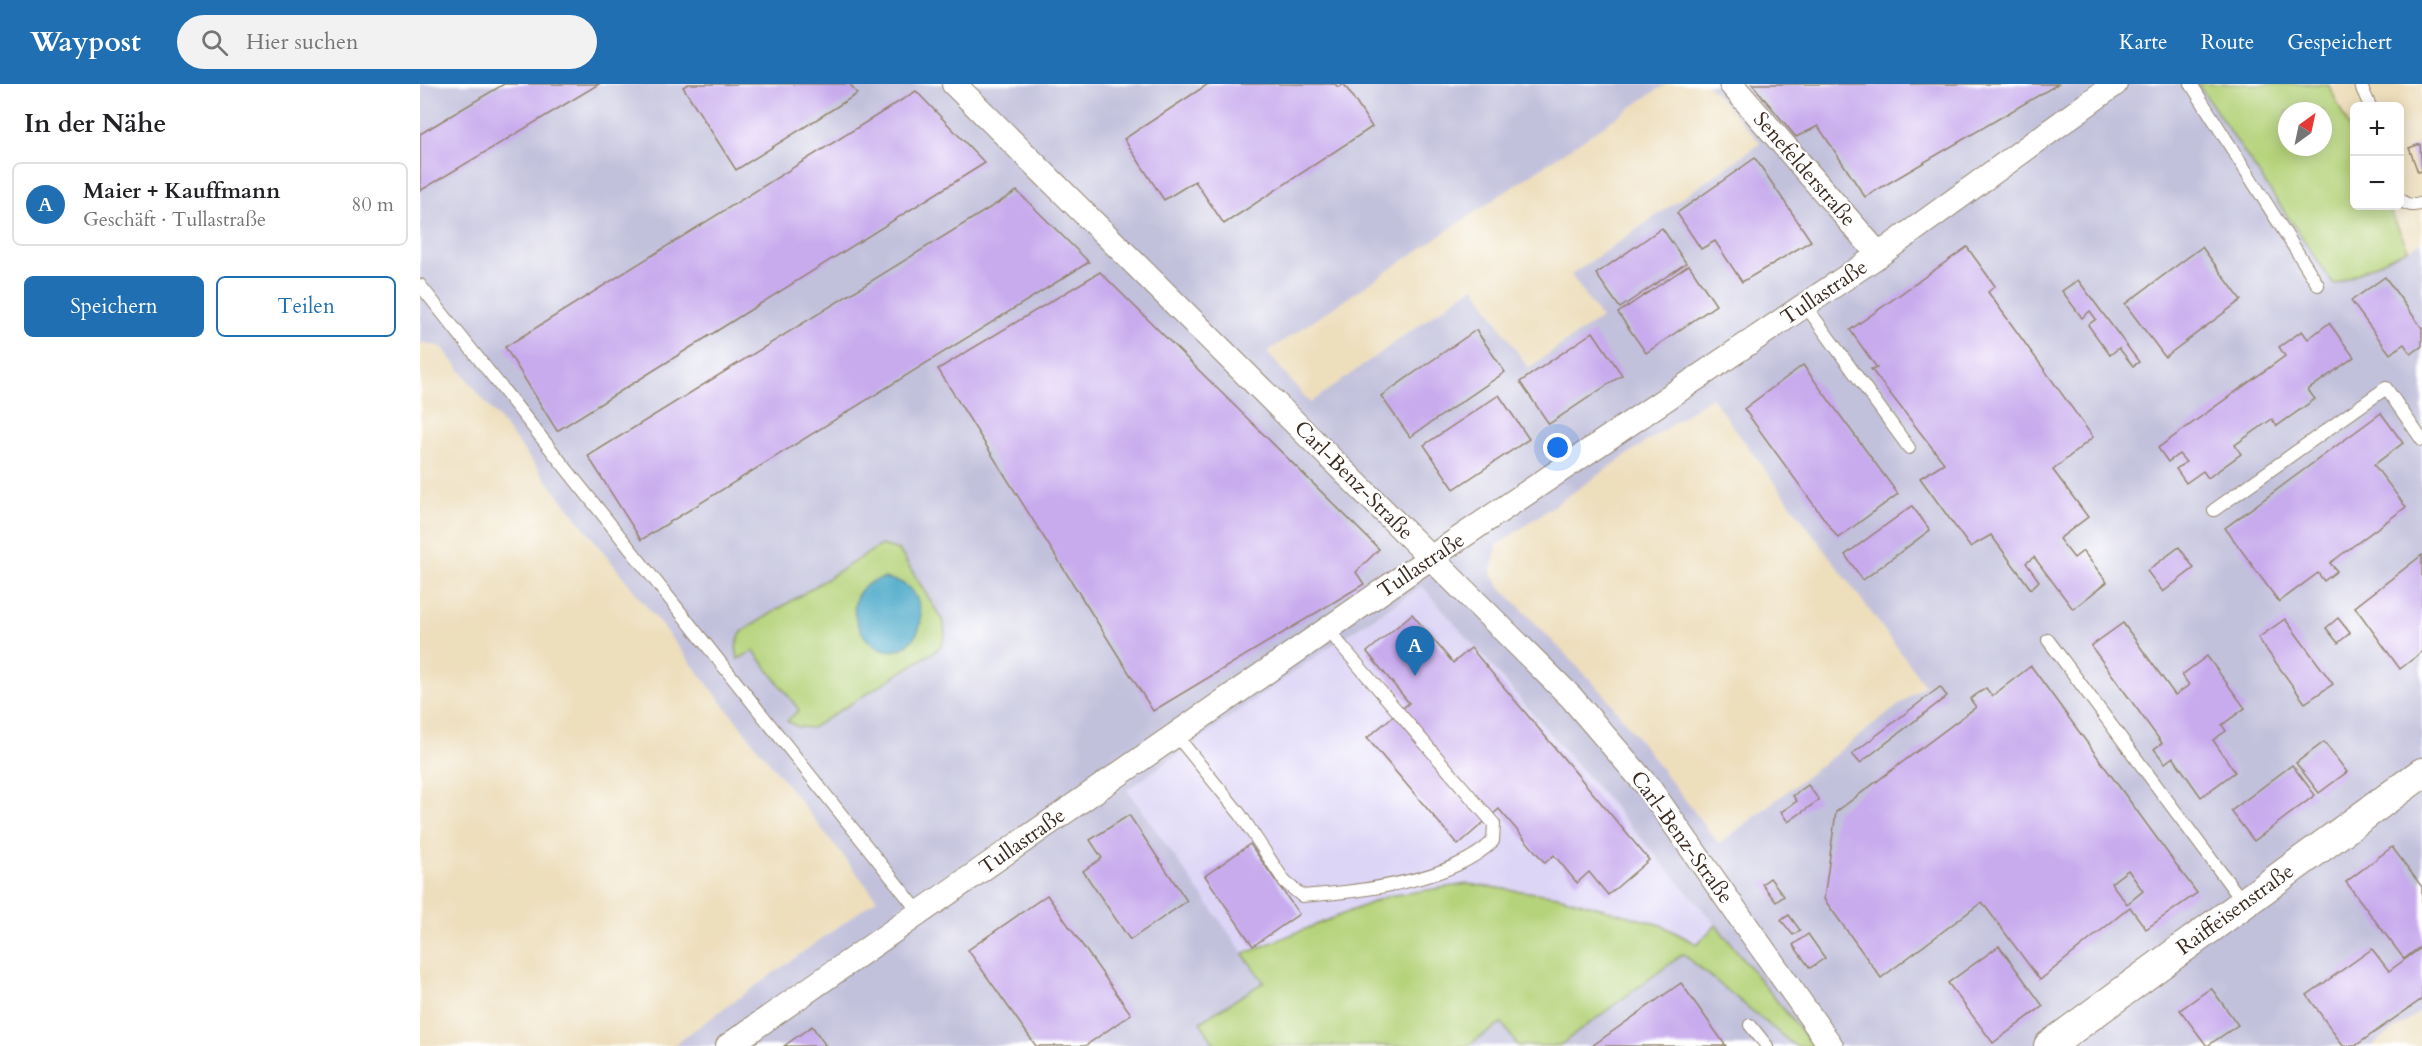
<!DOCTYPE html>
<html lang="de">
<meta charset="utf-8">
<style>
:root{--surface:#fff;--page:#f2f2f2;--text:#202124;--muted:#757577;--line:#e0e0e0;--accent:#1f6fb2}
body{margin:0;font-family:Cardo,serif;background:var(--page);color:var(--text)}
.controls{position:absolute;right:18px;top:18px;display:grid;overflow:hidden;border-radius:9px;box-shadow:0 3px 15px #0003}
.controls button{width:54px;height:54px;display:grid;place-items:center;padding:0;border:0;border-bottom:2px solid var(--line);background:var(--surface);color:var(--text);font:30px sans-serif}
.compass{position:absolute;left:1858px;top:18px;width:54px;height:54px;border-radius:50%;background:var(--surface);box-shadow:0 3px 15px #0003;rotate:33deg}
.you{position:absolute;left:1138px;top:364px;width:21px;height:21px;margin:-15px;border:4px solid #fff;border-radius:50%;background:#1a73e8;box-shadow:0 0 0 9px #1a73e833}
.badge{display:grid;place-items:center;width:39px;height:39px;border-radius:50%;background:var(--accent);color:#fff;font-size:20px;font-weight:700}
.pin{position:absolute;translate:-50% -50px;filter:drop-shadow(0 2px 3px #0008)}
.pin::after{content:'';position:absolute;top:32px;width:21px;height:18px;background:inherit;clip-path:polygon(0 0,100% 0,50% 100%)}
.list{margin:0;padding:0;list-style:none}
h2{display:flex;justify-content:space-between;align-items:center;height:78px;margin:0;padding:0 24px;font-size:26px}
h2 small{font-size:20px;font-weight:400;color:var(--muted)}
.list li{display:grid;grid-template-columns:39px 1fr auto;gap:18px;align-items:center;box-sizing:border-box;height:84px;margin:0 12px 12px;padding:0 12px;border:2px solid var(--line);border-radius:9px}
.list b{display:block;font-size:22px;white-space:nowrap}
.list p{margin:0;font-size:20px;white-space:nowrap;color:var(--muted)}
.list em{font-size:20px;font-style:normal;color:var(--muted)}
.actions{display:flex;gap:12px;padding:18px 24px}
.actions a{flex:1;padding:14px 0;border:2px solid var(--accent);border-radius:9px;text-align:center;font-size:21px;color:var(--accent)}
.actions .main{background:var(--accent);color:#fff}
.icon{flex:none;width:33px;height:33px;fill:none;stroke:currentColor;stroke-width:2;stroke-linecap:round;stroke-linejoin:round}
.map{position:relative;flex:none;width:2002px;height:962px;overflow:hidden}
header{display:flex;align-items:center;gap:36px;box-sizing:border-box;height:84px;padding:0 30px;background:var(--accent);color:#fff}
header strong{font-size:28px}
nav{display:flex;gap:33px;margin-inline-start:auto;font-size:21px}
.search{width:420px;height:54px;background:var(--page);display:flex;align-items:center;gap:15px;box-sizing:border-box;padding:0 21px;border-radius:33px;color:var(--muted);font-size:22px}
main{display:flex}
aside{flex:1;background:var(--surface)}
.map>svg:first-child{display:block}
</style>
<header>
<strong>Waypost</strong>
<div class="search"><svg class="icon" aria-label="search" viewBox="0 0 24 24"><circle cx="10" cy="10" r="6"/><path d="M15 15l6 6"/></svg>Hier suchen</div>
<nav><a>Karte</a><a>Route</a><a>Gespeichert</a></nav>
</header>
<main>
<aside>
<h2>In der Nähe<small></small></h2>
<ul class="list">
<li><span class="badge">A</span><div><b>Maier + Kauffmann</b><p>Geschäft · Tullastraße</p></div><em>80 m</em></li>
</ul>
<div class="actions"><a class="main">Speichern</a><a>Teilen</a></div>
</aside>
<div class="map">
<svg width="2002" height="962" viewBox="0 0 2002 962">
<rect width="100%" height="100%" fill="#fff"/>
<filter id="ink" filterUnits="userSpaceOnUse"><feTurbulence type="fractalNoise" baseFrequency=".0167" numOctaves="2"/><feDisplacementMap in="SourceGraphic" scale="12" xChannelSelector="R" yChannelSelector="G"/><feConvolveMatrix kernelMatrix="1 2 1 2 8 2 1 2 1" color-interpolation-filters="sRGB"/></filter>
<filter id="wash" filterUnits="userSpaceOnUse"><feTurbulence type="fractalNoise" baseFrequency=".008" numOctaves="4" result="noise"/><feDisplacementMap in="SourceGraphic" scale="24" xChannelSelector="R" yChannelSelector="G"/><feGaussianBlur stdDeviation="1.35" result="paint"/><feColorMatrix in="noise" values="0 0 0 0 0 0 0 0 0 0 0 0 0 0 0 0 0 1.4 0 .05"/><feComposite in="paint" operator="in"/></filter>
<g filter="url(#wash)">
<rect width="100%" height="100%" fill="#eddebc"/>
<!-- built -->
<polygon fill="#ddd5f6" points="1002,502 1296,841 1277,860 1241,841 889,845 823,870 707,706 909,563"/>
<!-- industrial -->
<g fill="#c2c1dc" fill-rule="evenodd">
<path d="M0 0H1246L847 268 890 319 1054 202 1108 284 1181 234 1151 191 1341 59 1287 0H1778L1914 201 2002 158V926L1951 962H1393L1296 841 1002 502 909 563 707 706 844 898 781 938 796 962H252L457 815 22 263 0 258ZM1291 313 1505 601 1299 760 1184 610 1082 505 1071 490 1077 461Z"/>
<polygon points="1263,870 1375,962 1139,962"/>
<polygon points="1082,939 1098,962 1047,962"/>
</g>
<!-- green -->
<g fill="#b5d37a" stroke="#787e4c" stroke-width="1.5" fill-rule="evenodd">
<path d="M1778 0H1908L1934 53V122H1968L1988 165 1914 201ZM1867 27H1903V63H1867Z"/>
<path d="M461 461 479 466 523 537C526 549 526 557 517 566L392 644 378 643 367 637 379 626 334 567 318 575C315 563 316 556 323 547Z"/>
<polygon points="1047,800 1138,812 1241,841 1277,860 1296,841 1393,962 1375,962 1263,870 1139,962 1098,962 1082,939 1047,962 796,962 780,938 844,898 823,870 968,812"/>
</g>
<!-- water -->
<path fill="#49a8c8" stroke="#426973" stroke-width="1.5" d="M464 494C469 496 477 496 482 499 501 509 507 539 493 555 456 598 399 508 464 494Z"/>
<g id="blocks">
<!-- building -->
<g fill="#c8abed" fill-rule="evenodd">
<polygon points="84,0 179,0 0,107 0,50"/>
<polygon points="268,0 430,0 437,10 316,86 263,3"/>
<polygon points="788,0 915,0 918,3 924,0 952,43 804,140 775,97 744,116 704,55"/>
<polygon points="1332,0 1638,0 1445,113 1398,42 1376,53"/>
<polygon points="496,7 565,79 137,347 85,263"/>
<polygon points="2000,60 2002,87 1998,88 1989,64"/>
<polygon points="1335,74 1391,157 1322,198 1295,157 1281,165 1257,129"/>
<polygon points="597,107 669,178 221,456 168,372"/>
<polygon points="1242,144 1266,179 1200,224 1176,190"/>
<polygon points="1547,163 1575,202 1568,208 1673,353 1633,386 1668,433 1639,455 1654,474 1663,467 1687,498 1653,525 1614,473 1606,479 1619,497 1611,505 1571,451 1550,463 1500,394 1524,379 1451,285 1457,284 1430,246"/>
<polygon points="1782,163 1821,216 1745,273 1705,220"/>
<polygon points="1269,181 1296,221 1226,269 1198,229"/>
<polygon points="680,188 959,465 936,488 944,500 733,627 518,285"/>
<polygon points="1965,193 2002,244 2002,262 1991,270 1984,260 1970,270 1931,217"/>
<polygon points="1658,196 1719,278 1713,282 1699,264 1690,271 1668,241 1676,235 1670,227 1662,234 1642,207"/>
<polygon points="1909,239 1934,273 1888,306 1895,315 1857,342 1852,335 1815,361 1821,370 1788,394 1783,387 1766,399 1756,385 1766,378 1759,370 1748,378 1738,364 1865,272 1859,263 1882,247 1888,255"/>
<polygon points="1056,246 1085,288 990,353 961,312"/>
<polygon points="1173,248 1202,291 1129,340 1100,298"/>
<polygon points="1383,281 1478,410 1418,454 1324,325"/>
<polygon points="1079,311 1109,355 1034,405 1004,361"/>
<polygon points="1961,329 1983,359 1954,381 1986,423 1910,479 1917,487 1904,497 1898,489 1859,518 1805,444"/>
<polygon points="1492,422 1510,446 1443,496 1425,471"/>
<polygon points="1759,463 1774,484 1743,508 1727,487"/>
<polygon points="2002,471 2002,568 1980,585 1935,523"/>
<polygon points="992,530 1033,579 1051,564 1229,776 1188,811 1169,788 1157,799 1134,771 1125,779 1079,725 1038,761 947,654 989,619 947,568"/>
<polygon points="1918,534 1930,549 1918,559 1906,544"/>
<polygon points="1865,535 1913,600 1885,619 1838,554"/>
<polygon points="1703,539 1755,611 1769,601 1762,591 1787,572 1825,624 1802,641 1806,647 1793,656 1815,688 1781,713 1753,673 1745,679 1734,665 1742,659 1671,562"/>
<path d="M1611 582 1777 809 1726 845 1710 823 1620 896 1562 818 1461 894 1404 815 1416 728 1556 623 1550 615 1566 604 1572 612ZM1708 786 1723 807 1707 820 1691 799Z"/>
<polygon points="1520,603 1527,612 1440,679 1432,670"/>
<polygon points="1904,658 1927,688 1899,709 1876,679"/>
<polygon points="1872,681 1895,711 1834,757 1811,727"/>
<polygon points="1388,701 1399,716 1368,738 1361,728 1377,717 1373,712"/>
<polygon points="709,731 767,817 710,856 663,787 682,774 670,756"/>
<polygon points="830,760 879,830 833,862 785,792"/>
<polygon points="1972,763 2002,803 2002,861 1984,875 1926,798"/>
<polygon points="1350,794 1364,812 1356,818 1342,800"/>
<polygon points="627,811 711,930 665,962 616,962 548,866"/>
<polygon points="1369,831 1380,846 1373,851 1361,836"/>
<polygon points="1388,850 1405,874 1390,884 1373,861"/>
<polygon points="1579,862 1623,922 1573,959 1528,899"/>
<polygon points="2002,863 2002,915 1935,962 1923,962 1887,911 1952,865 1969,887"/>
<polygon points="1261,899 1306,962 1172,962"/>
<polygon points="1791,904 1818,941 1787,962 1760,926"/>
<polygon points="392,942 406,962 364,962"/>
</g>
</g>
</g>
<g filter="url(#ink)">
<use href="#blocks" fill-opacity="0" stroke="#94846d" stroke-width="1.5"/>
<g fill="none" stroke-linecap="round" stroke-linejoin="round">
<!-- service casing -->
<g stroke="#94846d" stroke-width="14">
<g id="service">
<polyline points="1771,0 1898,201"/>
<polyline points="1940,0 1950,22"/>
<path d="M1980 115C1985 121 1995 123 2002 119"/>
<polyline points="0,201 499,828"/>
<polyline points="1385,221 1489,364"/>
<polyline points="1794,426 1966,304 2002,356"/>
<polyline points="1628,556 1823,818"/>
<path d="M756 651 820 730 865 798 882 812C938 808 1032 798 1073 757L1074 740 908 546"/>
<polyline points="1330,941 1347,962"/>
</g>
</g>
<!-- minor casing -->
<g stroke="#94846d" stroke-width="26">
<g id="minor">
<polyline points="534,0 1151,613 1229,704 1411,962"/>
<polyline points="1311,0 1459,171"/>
<polyline points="308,962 994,485 1459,171 1695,0"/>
</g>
</g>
<!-- tertiary casing -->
<g stroke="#94846d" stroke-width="32">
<polyline id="tertiary" points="1629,962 2002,689"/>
</g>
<!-- service -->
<use href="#service" stroke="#fff" stroke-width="12"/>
<!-- minor -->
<use href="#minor" stroke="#fff" stroke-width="24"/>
<!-- tertiary -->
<use href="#tertiary" stroke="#fff" stroke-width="30"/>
</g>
</g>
<g text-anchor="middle" stroke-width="4.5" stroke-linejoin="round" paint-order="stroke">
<!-- street labels -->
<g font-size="21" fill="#3b2a1e" stroke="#fff">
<text transform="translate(1385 85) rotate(49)" y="7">Senefelderstraße</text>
<text transform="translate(1404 208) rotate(-34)" y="7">Tullastraße</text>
<text transform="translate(934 396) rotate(45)" y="7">Carl-Benz-Straße</text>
<text transform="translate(1001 481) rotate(-34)" y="7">Tullastraße</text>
<text transform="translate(1262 753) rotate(54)" y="7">Carl-Benz-Straße</text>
<text transform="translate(602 757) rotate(-35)" y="7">Tullastraße</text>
<text transform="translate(1815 825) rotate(-36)" y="7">Raiffeisenstraße</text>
</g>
</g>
</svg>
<div class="controls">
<button>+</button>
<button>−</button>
</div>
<svg class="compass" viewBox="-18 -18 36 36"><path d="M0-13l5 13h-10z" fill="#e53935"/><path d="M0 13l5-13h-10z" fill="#757577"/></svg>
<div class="you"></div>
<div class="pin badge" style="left:995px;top:592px">A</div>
</div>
</main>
